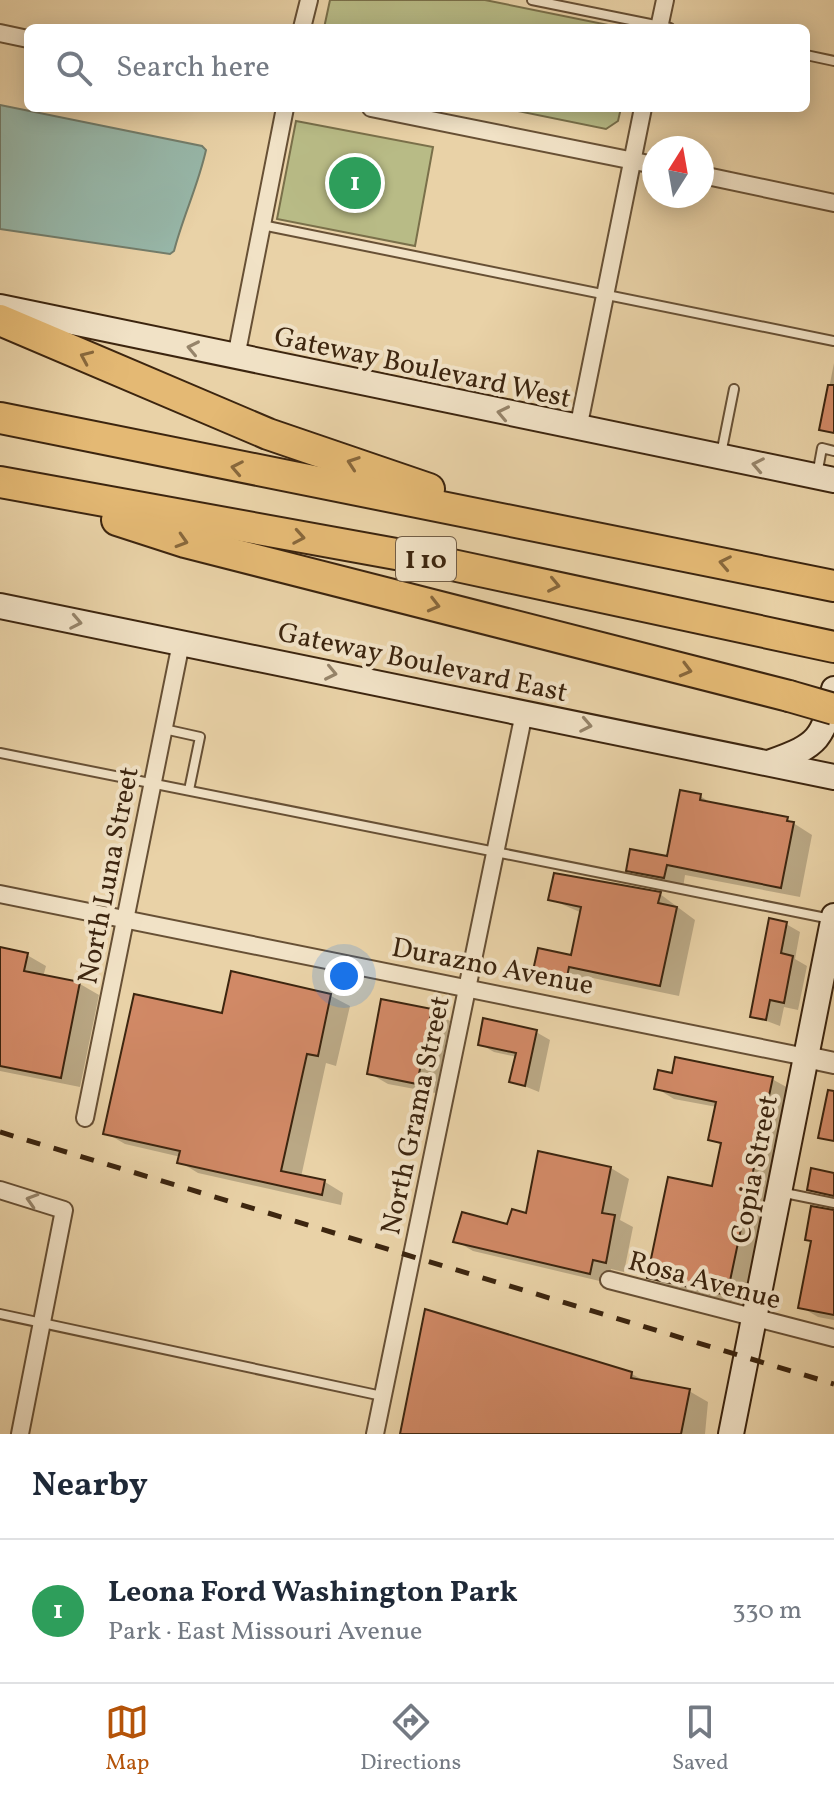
<!DOCTYPE html>
<meta charset="utf-8">
<style>
:root{--surface:#fff;--page:#f2f2f3;--text:#1f2937;--muted:#747a83;--line:#e0e1e3;--accent:#b45309}
body{margin:0;font-family:Vollkorn,serif;background:var(--page);color:var(--text)}
.compass{position:absolute;left:642px;top:136px;width:72px;height:72px;border-radius:50%;background:var(--surface);box-shadow:0 4px 20px #0003;rotate:11deg}
.you{position:absolute;left:344px;top:976px;width:28px;height:28px;margin:-20px;border:6px solid #fff;border-radius:50%;background:#1a73e8;box-shadow:0 0 0 12px #1a73e833}
.badge{display:grid;place-items:center;width:52px;height:52px;border-radius:50%;background:var(--accent);color:#fff;font-size:26px;font-weight:700}
.pin{position:absolute;translate:-50% -50%;border:4px solid #fff;box-shadow:0 2px 8px #0006}
.list{margin:0;padding:0;list-style:none}
h2{display:flex;justify-content:space-between;align-items:center;height:104px;margin:0;padding:0 32px;font-size:34px}
h2 small{font-size:26px;font-weight:400;color:var(--muted)}
.list li{display:grid;grid-template-columns:52px 1fr auto;gap:24px;align-items:center;box-sizing:border-box;height:144px;padding:0 32px;border-top:2px solid var(--line)}
.list b{display:block;font-size:30px;white-space:nowrap}
.list p{margin:0;font-size:26px;white-space:nowrap;color:var(--muted)}
.list em{font-size:26px;font-style:normal;color:var(--muted)}
.icon{flex:none;width:44px;height:44px;fill:none;stroke:currentColor;stroke-width:2;stroke-linecap:round;stroke-linejoin:round}
.map{position:relative;flex:none;width:834px;height:1434px;overflow:hidden}
.search{position:absolute;background:var(--surface);box-shadow:0 4px 20px #0003;left:24px;right:24px;top:24px;height:88px;display:flex;align-items:center;gap:20px;box-sizing:border-box;padding:0 28px;border-radius:12px;color:var(--muted);font-size:30px}
.sheet{height:248px;background:var(--surface)}
nav{display:flex;justify-content:space-around;align-items:center;box-sizing:border-box;height:112px;border-top:2px solid var(--line);background:var(--surface);font-size:22px;color:var(--muted)}
nav a{display:grid;justify-items:center;gap:4px}
nav .on{color:var(--accent)}
.map>svg:first-child{display:block}
</style>
<div class="map">
<svg width="834" height="1434" viewBox="0 0 834 1434">
<rect width="100%" height="100%" fill="#e9d2a7"/>
<filter id="stains"><feTurbulence type="fractalNoise" baseFrequency=".0025" numOctaves="4"/><feColorMatrix values="0 0 0 0 .2 0 0 0 0 .09 0 0 0 0 .02 0 0 0 .5 -.17"/></filter>
<radialGradient id="worn" r=".72"><stop offset=".6" stop-color="#630" stop-opacity="0"/><stop offset="1" stop-color="#630" stop-opacity=".3"/></radialGradient>
<!-- green -->
<g fill="#b8bb86" stroke="#7a704a" stroke-width="2">
<polygon points="330,0 485,0 623,28 324,28"/>
<polygon points="503,108 621,108 618,121 606,129"/>
<polygon points="296,121 433,147 415,246 277,219"/>
</g>
<!-- water -->
<path fill="#97b7a9" stroke="#737d6b" stroke-width="2" d="M0 105 202 146 206 150C198 186 183 216 174 251L170 254 0 229Z"/>
<!-- shadow -->
<g fill="#0003">
<polygon points="834,363 834,433 821,429"/>
<polygon points="700,796 715,805 787,819 812,835 800,897 685,875 683,888 647,881 628,870 668,858"/>
<polygon points="660,894 695,920 679,996 588,977 585,992 553,985 535,974 573,958 582,913 550,899"/>
<polygon points="786,924 800,932 795,959 807,966 798,1010 784,1007 780,1026 753,1016"/>
<polygon points="0,949 27,955 46,966 43,977 80,984 99,995 80,1087 0,1071"/>
<polygon points="232,974 331,996 350,1006 336,1066 326,1063 301,1177 325,1182 343,1193 341,1205 198,1173 180,1162 181,1157 125,1144 106,1133 223,1016"/>
<polygon points="431,1010 450,1021 436,1093 388,1084 369,1073"/>
<polygon points="536,1032 550,1040 539,1092 512,1081 517,1057 494,1052 480,1044"/>
<polygon points="772,1079 790,1089 745,1304 667,1288 649,1277 714,1188 723,1146 711,1139 717,1107 674,1099 656,1088"/>
<polygon points="611,1168 629,1179 620,1220 633,1227 624,1272 611,1269 608,1283 473,1251 456,1241 509,1227"/>
<polygon points="834,1175 834,1200 809,1189"/>
<polygon points="834,1212 834,1320 818,1317 801,1307 813,1242 807,1239"/>
<polygon points="632,1374 648,1383 689,1391 708,1402 705,1434 402,1434"/>
</g>
<!-- building -->
<g fill="#d18966" stroke="#3c250f" stroke-width="2">
<polygon points="828,385 834,385 834,433 819,430"/>
<polygon points="680,790 701,794 700,800 788,817 787,821 794,822 781,888 667,865 664,878 626,871 630,849 667,856"/>
<polygon points="554,873 661,892 658,903 677,907 660,986 569,967 566,982 532,975 538,948 571,955 581,907 548,900"/>
<polygon points="769,918 787,922 781,953 793,956 784,1003 770,1000 766,1020 750,1017"/>
<polygon points="0,947 28,953 24,971 80,982 61,1078 0,1066"/>
<polygon points="231,971 331,994 318,1056 307,1054 281,1171 325,1180 322,1195 177,1163 180,1151 103,1134 134,994 222,1013"/>
<polygon points="381,999 432,1009 417,1084 367,1074"/>
<polygon points="483,1018 537,1030 525,1086 509,1082 516,1053 478,1045"/>
<polygon points="675,1057 773,1077 727,1295 647,1278 668,1177 712,1186 721,1143 708,1140 716,1102 654,1089 658,1070 672,1073"/>
<polygon points="828,1090 834,1091 834,1141 818,1138"/>
<polygon points="538,1151 611,1167 602,1213 615,1215 606,1263 593,1260 590,1274 453,1242 462,1212 507,1224 512,1209 526,1213"/>
<polygon points="811,1168 834,1173 834,1196 807,1190"/>
<polygon points="811,1206 834,1210 834,1315 798,1308 811,1241 805,1240"/>
<polygon points="425,1309 632,1372 631,1378 690,1389 681,1434 400,1434"/>
</g>
<g fill="none" stroke-linecap="round" stroke-linejoin="round">
<!-- service casing -->
<g stroke="#675035" stroke-width="12">
<g id="service">
<polyline points="532,0 670,28"/>
<polyline points="806,55 834,61"/>
<polyline points="262,225 834,341"/>
<polyline points="721,454 734,389"/>
<polyline points="817,475 822,448 834,451"/>
<polyline points="164,729 200,737 189,790"/>
<polyline points="0,753 831,919"/>
<polyline points="780,1192 834,1203"/>
<polyline points="0,1314 382,1396"/>
</g>
</g>
<!-- minor casing -->
<g stroke="#675035" stroke-width="20">
<g id="minor">
<polyline points="302,28 309,0"/>
<polyline points="659,28 665,0"/>
<polyline points="0,33 28,39"/>
<polyline points="371,108 654,165"/>
<polyline points="702,175 834,203"/>
<polyline points="236,357 285,108"/>
<polyline points="578,429 643,108"/>
<polyline points="0,894 806,1057"/>
<polyline points="85,1118 181,643"/>
<polyline points="0,1190 64,1210 20,1434"/>
<polyline points="609,1280 834,1338"/>
<polyline points="375,1434 524,713"/>
</g>
</g>
<!-- tertiary casing -->
<g stroke="#675035" stroke-width="24">
<polyline id="tertiary" points="806,1057 834,1063"/>
</g>
<!-- secondary casing -->
<g stroke="#3c250f" stroke-width="28">
<g id="secondary">
<polyline points="0,307 834,480"/>
<polyline points="0,606 834,777"/>
<path d="M771 762C819 745 823 739 834 689"/>
<polyline points="731,1434 834,916"/>
</g>
</g>
<!-- motorway casing -->
<g stroke="#3c250f" stroke-width="34">
<g id="motorway">
<polyline points="0,320 268,434 429,489"/>
<polyline points="0,418 834,586"/>
<polyline points="0,482 429,560 834,647"/>
<polyline points="117,520 185,542 789,696"/>
</g>
</g>
<!-- service -->
<use href="#service" stroke="#f1e2c6" stroke-width="8"/>
<!-- minor -->
<use href="#minor" stroke="#f1e2c6" stroke-width="16"/>
<!-- tertiary -->
<use href="#tertiary" stroke="#f1e2c6" stroke-width="20"/>
<!-- secondary -->
<use href="#secondary" stroke="#f1e2c6" stroke-width="24"/>
<!-- motorway -->
<use href="#motorway" stroke="#e4b974" stroke-width="30"/>
<!-- rail -->
<polyline stroke="#3c250f" stroke-width="5" stroke-dasharray="14 14" stroke-linecap="butt" points="0,1132 834,1384"/>
<!-- motorway-bridge casing -->
<g stroke="#3c250f" stroke-width="34" stroke-linecap="butt">
<polyline id="motorway-bridge" points="789,696 834,709"/>
</g>
<!-- motorway-bridge -->
<use href="#motorway-bridge" stroke="#e4b974" stroke-width="30"/>
</g>
<!-- one-way arrows -->
<defs><path id="oneway-chevron" d="M-2-3.5L2.5 0L-2 3.5" fill="none" stroke-width="1.6" stroke-linecap="round" stroke-linejoin="round" transform="scale(2)"/></defs>
<g stroke="#96846a">
<use href="#oneway-chevron" transform="translate(193 348) rotate(-168)"/>
<use href="#oneway-chevron" transform="translate(503 413) rotate(-168)"/>
<use href="#oneway-chevron" transform="translate(758 465) rotate(-169)"/>
<use href="#oneway-chevron" transform="translate(76 622) rotate(11)"/>
<use href="#oneway-chevron" transform="translate(331 673) rotate(12)"/>
<use href="#oneway-chevron" transform="translate(586 725) rotate(11)"/>
<use href="#oneway-chevron" transform="translate(32 1200) rotate(-163)"/>
</g>
<g stroke="#88683c">
<use href="#oneway-chevron" transform="translate(86 357) rotate(-156)"/>
<use href="#oneway-chevron" transform="translate(353 463) rotate(-161)"/>
<use href="#oneway-chevron" transform="translate(237 468) rotate(-169)"/>
<use href="#oneway-chevron" transform="translate(299 537) rotate(10)"/>
<use href="#oneway-chevron" transform="translate(182 541) rotate(17)"/>
<use href="#oneway-chevron" transform="translate(725 563) rotate(-169)"/>
<use href="#oneway-chevron" transform="translate(554 585) rotate(12)"/>
<use href="#oneway-chevron" transform="translate(434 605) rotate(14)"/>
<use href="#oneway-chevron" transform="translate(686 670) rotate(15)"/>
</g>
<g text-anchor="middle" stroke-width="8" stroke-linejoin="round" paint-order="stroke">
<!-- shield labels -->
<rect fill="#f1e2c6" stroke="#725e46" stroke-width="2" x="396" y="537" width="60" height="44" rx="6"/>
<g font-size="26" font-weight="bold" fill="#3c250f">
<text x="426" y="568">I 10</text>
</g>
<!-- street labels -->
<g font-size="28" fill="#3c250f" stroke="#f1e2c6">
<text transform="translate(423 366) rotate(12)" y="10">Gateway Boulevard West</text>
<text transform="translate(423 661) rotate(12)" y="10">Gateway Boulevard East</text>
<text transform="translate(107 875) rotate(-79)" y="10">North Luna Street</text>
<text transform="translate(493 965) rotate(11)" y="10">Durazno Avenue</text>
<text transform="translate(414 1115) rotate(-78)" y="10">North Grama Street</text>
<text transform="translate(753 1169) rotate(-79)" y="10">Copia Street</text>
<text transform="translate(705 1279) rotate(15)" y="10">Rosa Avenue</text>
</g>
</g>
<rect width="100%" height="100%" filter="url(#stains)"/>
<rect width="100%" height="100%" fill="url(#worn)"/>
</svg>
<svg class="compass" viewBox="-18 -18 36 36"><path d="M0-13l5 13h-10z" fill="#e53935"/><path d="M0 13l5-13h-10z" fill="#747a83"/></svg>
<div class="you"></div>
<div class="pin badge" style="left:355px;top:183px;background:#2e9e5b">1</div>
<div class="search"><svg class="icon" aria-label="search" viewBox="0 0 24 24"><circle cx="10" cy="10" r="6"/><path d="M15 15l6 6"/></svg>Search here</div>
</div>
<section class="sheet">
<h2>Nearby<small></small></h2>
<ul class="list">
<li><span class="badge" style="background:#2e9e5b">1</span><div><b>Leona Ford Washington Park</b><p>Park · East Missouri Avenue</p></div><em>330 m</em></li>
</ul>
</section>
<nav>
<a class="on"><svg class="icon" aria-label="map" viewBox="0 0 24 24"><path d="M3 6l6-2 6 2 6-2v14l-6 2-6-2-6 2zM9 4v14M15 6v14"/></svg>Map</a>
<a><svg class="icon" aria-label="directions" viewBox="0 0 24 24"><path d="M12 3l9 9-9 9-9-9zM9 14v-3h6M13 9l2 2-2 2"/></svg>Directions</a>
<a><svg class="icon" aria-label="saved" viewBox="0 0 24 24"><path d="M7 4h10v16l-5-4-5 4z"/></svg>Saved</a>
</nav>
